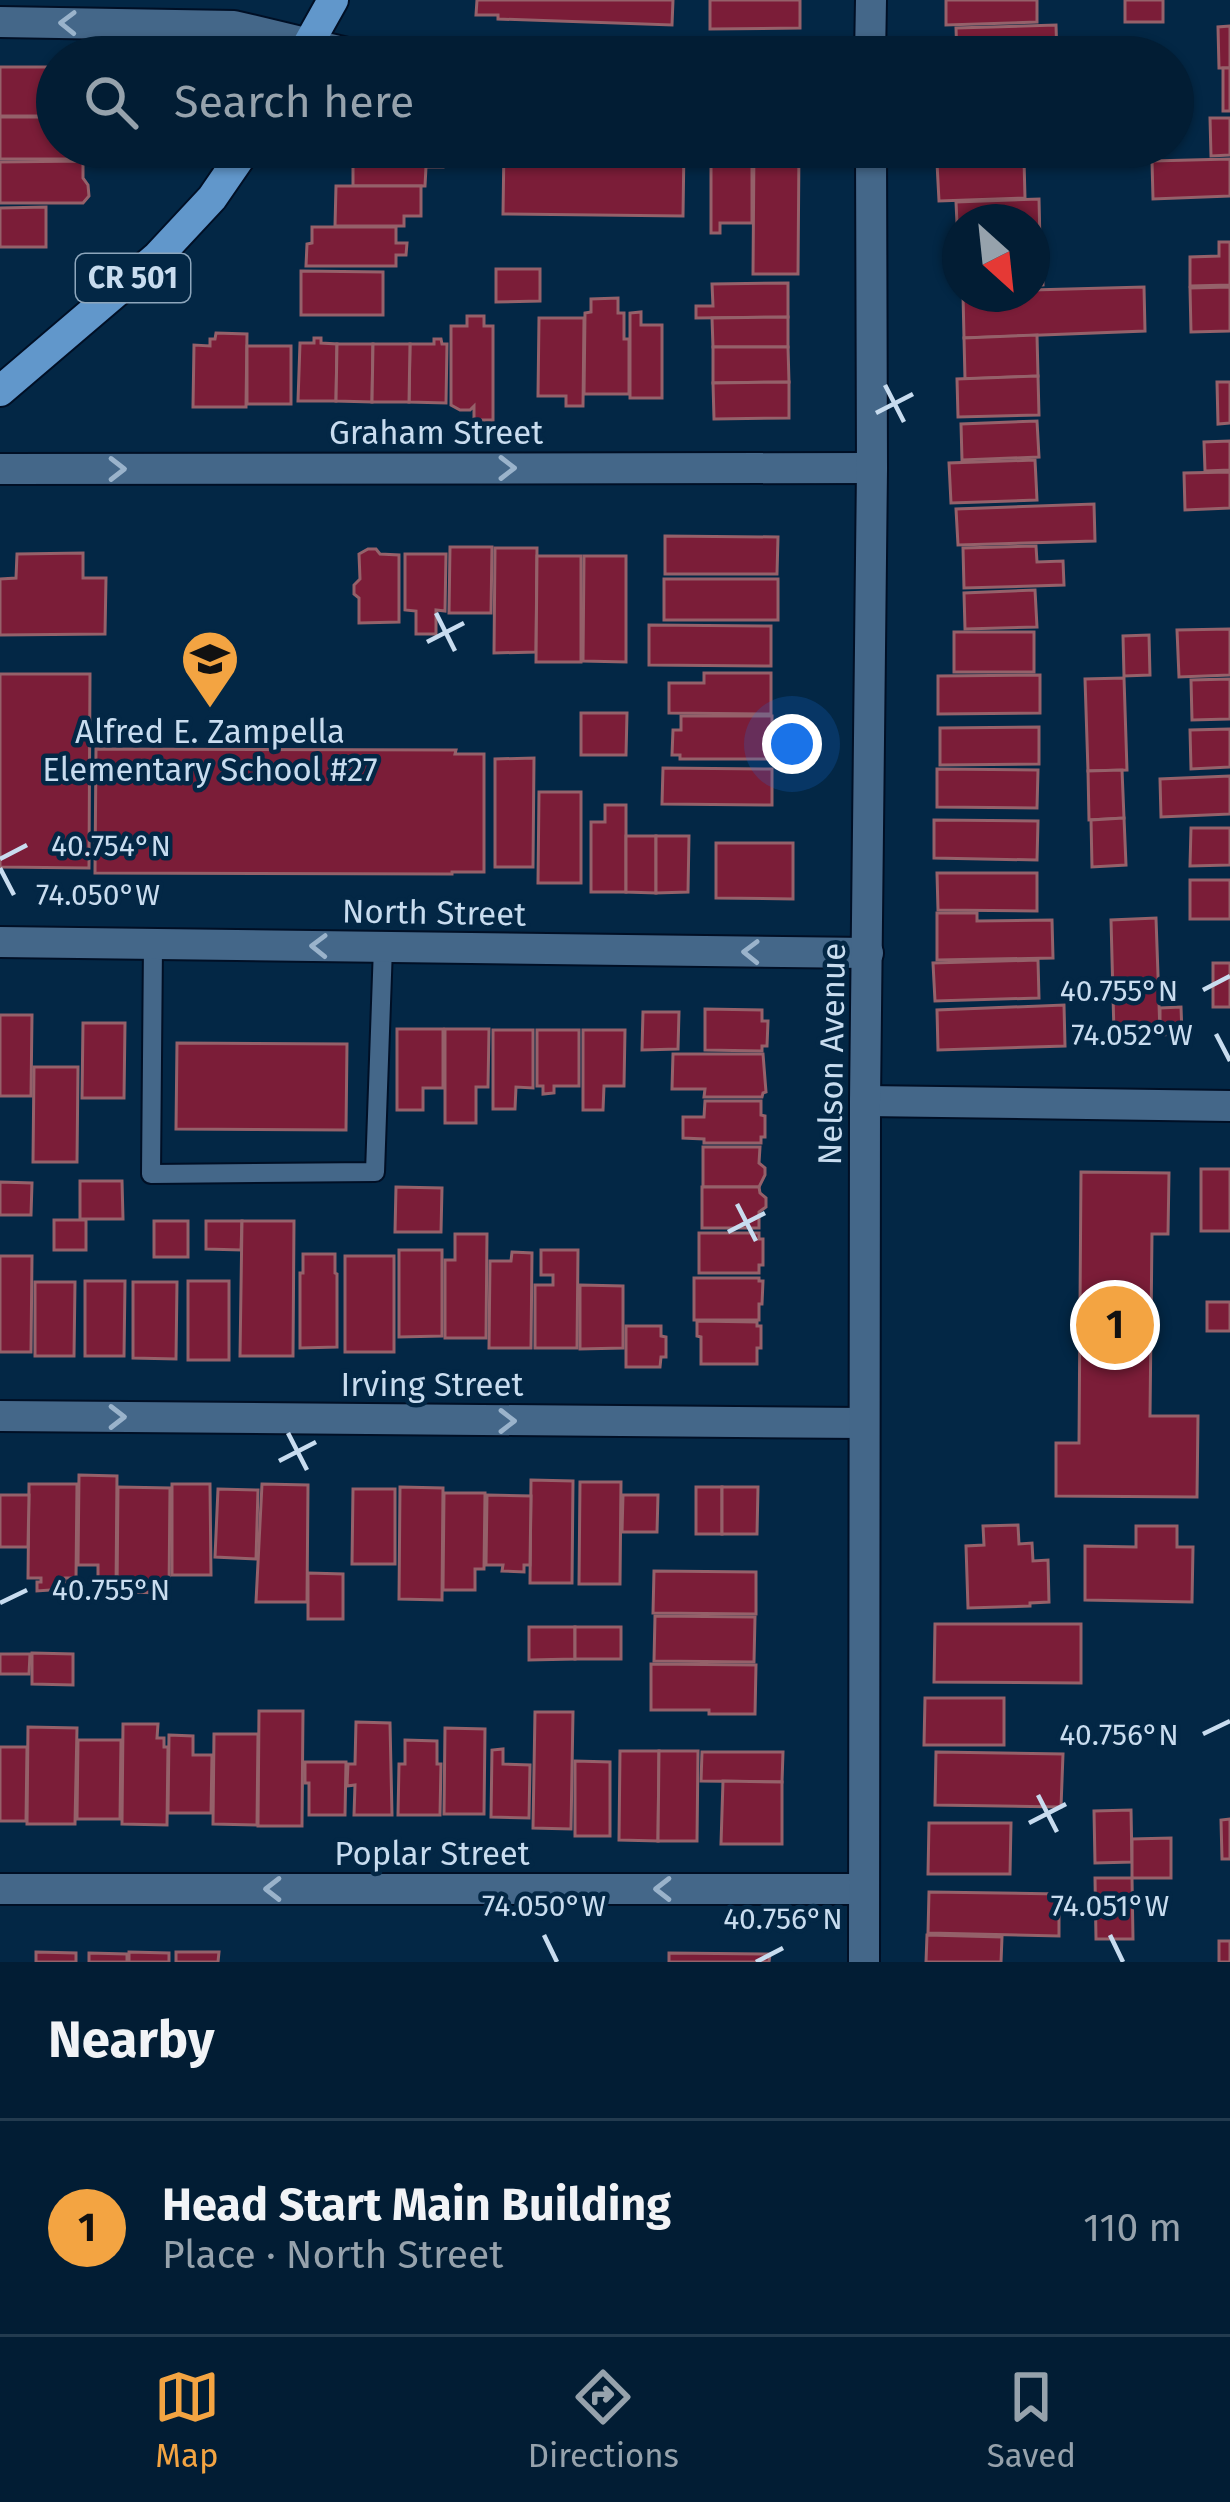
<!DOCTYPE html>
<meta charset="utf-8">
<style>
:root{--surface:#021d34;--page:#102a40;--text:#f1f3f6;--muted:#96a2ac;--line:#233b4f;--accent:#f3a442}
body{margin:0;font-family:"Fira Sans",sans-serif;background:var(--page);color:var(--text)}
.compass{position:absolute;left:942px;top:204px;width:108px;height:108px;border-radius:50%;background:var(--surface);box-shadow:0 3px 9px #0004;rotate:153deg}
.you{position:absolute;left:792px;top:744px;width:42px;height:42px;margin:-30px;border:9px solid #fff;border-radius:50%;background:#1a73e8;box-shadow:0 0 0 18px #1a73e833}
.badge{display:grid;place-items:center;width:78px;height:78px;border-radius:50%;background:var(--accent);color:#111;font-size:39px;font-weight:700}
.pin{position:absolute;translate:-50% -50%;border:6px solid #fff;box-shadow:0 3px 12px #0006}
.list{margin:0;padding:0;list-style:none}
h2{display:flex;justify-content:space-between;align-items:center;height:156px;margin:0;padding:0 48px;font-size:51px}
h2 small{font-size:39px;font-weight:400;color:var(--muted)}
.list li{display:grid;grid-template-columns:78px 1fr auto;gap:36px;align-items:center;box-sizing:border-box;height:216px;padding:0 48px;border-top:3px solid var(--line)}
.list b{display:block;font-size:45px;white-space:nowrap}
.list p{margin:0;font-size:39px;white-space:nowrap;color:var(--muted)}
.list em{font-size:39px;font-style:normal;color:var(--muted)}
.icon{flex:none;width:66px;height:66px;fill:none;stroke:currentColor;stroke-width:2;stroke-linecap:round;stroke-linejoin:round}
.map{position:relative;flex:none;width:1230px;height:1962px;overflow:hidden}
.search{position:absolute;background:var(--surface);box-shadow:0 3px 9px #0004;left:36px;right:36px;top:36px;height:132px;display:flex;align-items:center;gap:30px;box-sizing:border-box;padding:0 42px;border-radius:66px;color:var(--muted);font-size:45px}
.sheet{height:372px;background:var(--surface)}
nav{display:flex;justify-content:space-around;align-items:center;box-sizing:border-box;height:168px;border-top:3px solid var(--line);background:var(--surface);font-size:33px;color:var(--muted)}
nav a{display:grid;justify-items:center;gap:6px}
nav .on{color:var(--accent)}
.map>svg:first-child{display:block}
</style>
<div class="map">
<svg width="1230" height="1962" viewBox="0 0 1230 1962">
<rect width="100%" height="100%" fill="#032745"/>
<!-- building -->
<g fill="#7b1d38" stroke="#95616a" stroke-width="3">
<polygon points="477,0 673,0 672,25 498,19 498,15 476,15"/>
<polygon points="710,0 800,0 800,28 710,29"/>
<polygon points="946,0 1037,0 1037,22 946,25"/>
<rect x="1125" y="0" width="38" height="22"/>
<polygon points="1056,25 1057,57 957,57 956,28"/>
<polygon points="1230,26 1230,68 1219,68 1218,27"/>
<rect x="0" y="67" width="57" height="49"/>
<rect x="1223" y="68" width="7" height="43"/>
<polygon points="0,117 57,117 57,147 95,147 95,159 0,159"/>
<polygon points="1210,118 1230,118 1230,155 1211,156"/>
<polygon points="352,147 452,147 452,150 351,148"/>
<polygon points="504,147 684,147 683,216 503,214"/>
<polygon points="711,147 752,147 752,223 720,223 720,233 711,233"/>
<polygon points="754,147 799,147 798,274 753,274"/>
<polygon points="955,147 1075,147 1075,150 955,154"/>
<polygon points="353,150 443,150 443,167 426,167 425,186 353,186"/>
<polygon points="1230,159 1230,196 1153,199 1152,161"/>
<polygon points="1024,160 1025,198 939,201 937,163"/>
<polygon points="83,161 83,178 88,185 89,196 83,203 0,203 0,162"/>
<polygon points="336,186 421,186 421,216 404,216 404,226 335,226"/>
<polygon points="1039,199 1040,243 1032,243 1032,222 960,222 960,245 958,245 956,202"/>
<polygon points="46,207 46,247 0,247 0,208"/>
<polygon points="312,227 396,227 396,243 407,243 406,255 396,255 396,266 306,266 307,244 312,243"/>
<polygon points="1219,242 1230,242 1230,285 1190,286 1190,257 1219,256"/>
<polygon points="1032,249 1042,249 1043,285 1032,286"/>
<polygon points="496,269 540,269 540,301 496,302"/>
<polygon points="301,271 383,272 383,315 301,315"/>
<polygon points="788,283 788,317 696,318 696,306 713,306 712,284"/>
<polygon points="1144,287 1145,331 964,338 963,294 1032,294 1032,290"/>
<polygon points="1230,287 1230,331 1191,332 1190,288"/>
<polygon points="618,298 618,313 624,313 624,339 629,339 629,394 584,394 585,313 591,312 591,299"/>
<polygon points="641,312 641,325 662,325 662,398 630,398 630,313"/>
<polygon points="467,316 484,316 484,326 493,326 493,420 474,420 474,406 470,410 460,410 451,405 451,326 467,326"/>
<polygon points="788,317 788,347 713,347 712,318"/>
<polygon points="539,318 584,318 583,406 566,406 566,396 538,396"/>
<polygon points="216,333 247,334 246,407 193,407 194,345 210,346 210,339 215,339"/>
<polygon points="1037,335 1038,376 965,379 964,338"/>
<polygon points="314,338 321,338 321,343 337,344 336,401 298,401 300,343 314,343"/>
<polygon points="434,339 441,339 442,344 447,344 446,403 409,402 410,344 434,344"/>
<polygon points="337,344 373,344 372,402 336,401"/>
<polygon points="373,344 410,344 409,402 372,402"/>
<rect x="247" y="346" width="44" height="58"/>
<polygon points="713,347 788,347 789,382 713,383"/>
<polygon points="1038,376 1039,415 958,417 957,379"/>
<polygon points="789,382 789,418 714,419 713,383"/>
<polygon points="1217,382 1230,382 1230,423 1218,424"/>
<polygon points="1037,421 1039,457 962,460 961,424"/>
<polygon points="1230,441 1230,470 1205,471 1204,442"/>
<polygon points="1035,460 1037,500 951,503 949,463"/>
<polygon points="1230,472 1230,508 1185,510 1184,473"/>
<polygon points="1094,504 1095,541 958,545 956,509"/>
<polygon points="665,536 778,537 777,574 665,574"/>
<polygon points="1036,546 1037,562 1063,561 1064,585 964,588 963,548"/>
<polygon points="450,547 492,547 491,613 449,613"/>
<polygon points="495,548 537,548 536,652 494,653"/>
<polygon points="368,549 376,549 380,554 399,555 399,622 359,623 359,598 354,594 354,585 360,579 359,554"/>
<polygon points="83,553 83,578 106,578 105,634 0,635 0,579 16,578 17,554"/>
<polygon points="405,554 446,554 445,611 436,610 436,634 416,634 416,611 405,610"/>
<polygon points="537,556 581,556 581,662 536,662"/>
<polygon points="584,556 626,556 626,662 583,661"/>
<rect x="664" y="579" width="114" height="41"/>
<polygon points="1035,590 1037,627 965,629 964,593"/>
<polygon points="649,625 771,626 771,666 649,665"/>
<polygon points="1230,629 1230,675 1179,677 1177,630"/>
<rect x="954" y="632" width="80" height="40"/>
<polygon points="1149,635 1150,675 1124,676 1123,636"/>
<polygon points="704,673 771,673 771,714 669,713 669,683 704,683"/>
<polygon points="0,674 90,674 89,868 0,867"/>
<polygon points="1040,675 1040,713 938,714 938,676"/>
<polygon points="1124,678 1127,770 1088,771 1085,679"/>
<polygon points="1230,679 1230,719 1192,720 1191,680"/>
<polygon points="581,713 627,713 626,755 581,755"/>
<polygon points="681,716 772,716 772,759 680,759 680,755 672,755 673,730 681,730"/>
<polygon points="1039,727 1039,764 940,765 940,728"/>
<polygon points="1230,729 1230,767 1191,769 1190,730"/>
<polygon points="96,749 456,750 455,754 484,754 484,872 452,872 452,874 95,873"/>
<polygon points="534,758 533,867 495,867 495,759"/>
<polygon points="663,768 772,769 772,805 662,804"/>
<polygon points="937,769 1038,770 1037,808 937,807"/>
<polygon points="1122,770 1124,818 1089,820 1088,771"/>
<polygon points="1230,776 1230,814 1161,817 1160,779"/>
<polygon points="539,792 581,792 581,883 538,883"/>
<polygon points="605,805 626,805 626,892 591,892 591,822 605,822"/>
<polygon points="1124,818 1126,865 1092,867 1091,820"/>
<polygon points="934,820 1038,821 1037,860 934,858"/>
<polygon points="1191,828 1230,828 1230,865 1190,866"/>
<polygon points="626,836 656,836 656,893 626,892"/>
<polygon points="656,836 689,836 688,892 656,893"/>
<polygon points="716,843 793,843 793,899 716,898"/>
<polygon points="937,873 1037,873 1037,911 938,910"/>
<rect x="1190" y="880" width="40" height="39"/>
<polygon points="937,913 977,913 977,921 1052,920 1053,958 937,960"/>
<polygon points="1156,918 1160,1032 1114,1033 1111,920"/>
<polygon points="1038,960 1039,998 935,1001 933,963"/>
<rect x="1213" y="963" width="17" height="44"/>
<polygon points="1064,1005 1065,1046 938,1050 937,1010"/>
<polygon points="1181,1007 1182,1034 1160,1035 1160,1008"/>
<polygon points="705,1009 762,1010 762,1021 768,1021 767,1046 762,1046 762,1051 705,1050"/>
<polygon points="643,1012 679,1012 678,1049 642,1050"/>
<polygon points="0,1015 32,1015 31,1096 0,1096"/>
<polygon points="83,1023 125,1023 124,1098 82,1098"/>
<polygon points="397,1029 443,1029 443,1088 423,1088 423,1110 397,1110"/>
<polygon points="445,1029 489,1029 488,1087 476,1087 476,1123 445,1123"/>
<polygon points="493,1030 533,1030 533,1088 516,1087 515,1109 493,1109"/>
<polygon points="537,1030 579,1030 579,1086 554,1086 554,1093 543,1094 543,1086 537,1086"/>
<polygon points="583,1030 625,1030 624,1086 604,1086 603,1110 583,1110"/>
<polygon points="177,1043 347,1044 346,1130 176,1129"/>
<polygon points="673,1054 763,1054 766,1092 763,1093 762,1097 704,1097 705,1089 672,1089"/>
<polygon points="34,1067 78,1067 77,1162 33,1162"/>
<polygon points="705,1101 761,1101 761,1115 765,1116 765,1137 761,1137 761,1143 704,1143 704,1139 683,1138 683,1117 704,1117"/>
<polygon points="703,1147 760,1147 759,1163 765,1168 765,1175 759,1187 703,1187"/>
<rect x="1201" y="1169" width="29" height="62"/>
<polygon points="1081,1172 1169,1173 1168,1234 1152,1234 1150,1416 1198,1416 1197,1497 1056,1496 1056,1443 1079,1443"/>
<polygon points="80,1181 122,1181 123,1219 80,1219"/>
<polygon points="0,1182 32,1183 31,1215 0,1215"/>
<polygon points="396,1187 442,1188 441,1232 395,1232"/>
<polygon points="702,1187 759,1187 760,1193 766,1198 766,1207 759,1212 759,1228 702,1228"/>
<rect x="54" y="1220" width="32" height="30"/>
<rect x="154" y="1221" width="34" height="36"/>
<polygon points="206,1221 242,1221 241,1250 206,1249"/>
<polygon points="242,1221 294,1221 293,1356 240,1356"/>
<polygon points="699,1233 759,1233 759,1239 763,1239 763,1265 759,1265 759,1273 699,1273"/>
<polygon points="455,1234 487,1234 486,1338 445,1338 445,1260 455,1260"/>
<polygon points="399,1250 442,1250 442,1336 399,1337"/>
<polygon points="541,1250 578,1250 577,1348 535,1348 535,1285 553,1285 553,1275 541,1275"/>
<polygon points="512,1252 532,1253 531,1348 489,1348 490,1261 511,1261"/>
<polygon points="303,1254 335,1254 335,1273 337,1274 337,1347 300,1348 300,1273 303,1273"/>
<polygon points="0,1256 32,1256 31,1352 0,1352"/>
<rect x="345" y="1256" width="49" height="96"/>
<polygon points="694,1278 759,1278 759,1281 763,1281 762,1304 759,1304 759,1320 694,1320"/>
<polygon points="85,1281 125,1281 124,1356 85,1356"/>
<rect x="188" y="1281" width="41" height="79"/>
<polygon points="35,1282 75,1282 74,1356 35,1356"/>
<polygon points="133,1282 177,1282 176,1359 133,1358"/>
<polygon points="580,1285 623,1286 623,1348 580,1349"/>
<rect x="1207" y="1302" width="23" height="29"/>
<polygon points="697,1321 757,1322 757,1326 761,1326 761,1348 757,1348 757,1364 701,1364 701,1337 697,1336"/>
<polygon points="626,1326 661,1326 661,1336 666,1337 666,1357 661,1357 660,1367 626,1367"/>
<polygon points="79,1475 117,1476 116,1590 98,1589 98,1565 78,1565"/>
<polygon points="531,1480 573,1481 572,1583 530,1583"/>
<polygon points="580,1482 621,1482 620,1584 579,1584"/>
<polygon points="29,1484 77,1484 76,1578 65,1578 64,1589 37,1591 37,1582 41,1582 41,1578 28,1578"/>
<polygon points="172,1484 210,1484 211,1575 172,1575"/>
<polygon points="262,1484 308,1485 307,1602 256,1602"/>
<polygon points="118,1487 170,1488 169,1593 117,1592"/>
<polygon points="400,1487 443,1488 442,1600 399,1599"/>
<rect x="696" y="1487" width="26" height="47"/>
<polygon points="722,1487 758,1487 757,1534 722,1534"/>
<polygon points="218,1489 258,1490 256,1559 215,1557"/>
<polygon points="353,1489 395,1489 395,1564 352,1564"/>
<polygon points="444,1493 485,1493 484,1569 475,1569 475,1590 443,1590"/>
<polygon points="0,1495 29,1495 28,1547 0,1547"/>
<polygon points="487,1495 531,1496 530,1565 524,1565 524,1572 502,1571 503,1565 486,1565"/>
<polygon points="623,1495 658,1495 657,1532 622,1532"/>
<polygon points="1018,1525 1019,1544 1032,1543 1033,1561 1048,1560 1049,1602 1030,1603 1030,1606 968,1608 966,1546 984,1545 983,1526"/>
<polygon points="1136,1526 1177,1526 1177,1547 1193,1547 1192,1602 1085,1600 1085,1546 1136,1547"/>
<polygon points="654,1571 756,1572 756,1614 653,1613"/>
<polygon points="308,1573 343,1574 343,1619 308,1619"/>
<polygon points="655,1616 755,1617 754,1662 654,1661"/>
<polygon points="935,1624 1081,1624 1081,1683 934,1682"/>
<polygon points="529,1627 575,1627 575,1659 529,1660"/>
<rect x="575" y="1627" width="46" height="32"/>
<polygon points="32,1653 73,1654 73,1685 32,1684"/>
<polygon points="0,1654 30,1654 29,1674 0,1674"/>
<polygon points="651,1664 756,1665 755,1714 709,1714 709,1710 651,1710"/>
<polygon points="925,1698 1004,1698 1004,1745 924,1745"/>
<polygon points="259,1711 303,1711 302,1826 258,1826"/>
<polygon points="535,1712 573,1712 571,1829 533,1828"/>
<polygon points="356,1722 390,1723 392,1815 354,1815 355,1785 347,1786 348,1764 355,1764"/>
<polygon points="123,1724 158,1724 157,1738 164,1738 164,1747 168,1747 167,1825 122,1824"/>
<polygon points="28,1727 77,1728 75,1824 27,1824"/>
<polygon points="445,1728 485,1729 484,1814 444,1814"/>
<polygon points="214,1734 258,1734 257,1825 213,1824"/>
<polygon points="169,1735 193,1736 193,1755 212,1755 211,1813 168,1813"/>
<polygon points="78,1740 121,1740 120,1819 77,1819"/>
<polygon points="405,1740 437,1741 437,1764 441,1764 440,1815 398,1815 399,1764 405,1764"/>
<polygon points="0,1747 27,1747 26,1821 0,1821"/>
<polygon points="503,1749 503,1764 530,1765 529,1818 491,1817 492,1750"/>
<polygon points="620,1751 659,1751 658,1841 619,1840"/>
<polygon points="659,1751 698,1751 697,1841 658,1841"/>
<polygon points="702,1752 783,1752 782,1782 701,1781"/>
<polygon points="936,1752 1063,1754 1061,1807 935,1805"/>
<polygon points="575,1761 610,1762 610,1836 575,1836"/>
<polygon points="305,1762 346,1762 345,1815 309,1815 309,1783 305,1783"/>
<polygon points="723,1781 782,1782 782,1844 721,1844"/>
<polygon points="1131,1810 1132,1862 1095,1863 1094,1811"/>
<polygon points="1230,1819 1230,1859 1222,1859 1221,1820"/>
<polygon points="929,1823 1011,1823 1010,1874 928,1874"/>
<polygon points="1171,1838 1171,1878 1132,1878 1132,1839"/>
<polygon points="1095,1878 1132,1878 1133,1939 1096,1939"/>
<polygon points="929,1892 1059,1894 1059,1936 928,1933"/>
<polygon points="927,1935 1002,1937 1001,1962 926,1962"/>
<rect x="1219" y="1941" width="11" height="21"/>
<polygon points="36,1952 76,1953 76,1962 36,1962"/>
<polygon points="129,1952 169,1953 169,1962 129,1962"/>
<polygon points="176,1952 219,1952 218,1962 176,1962"/>
<polygon points="89,1953 127,1954 127,1962 89,1962"/>
<polygon points="669,1953 770,1954 769,1962 669,1962"/>
</g>
<g fill="none" stroke-linecap="round" stroke-linejoin="round">
<!-- lane casing -->
<g stroke="#000f25" stroke-width="22">
<polyline id="lane" points="153,944 151,1174 375,1172 383,947"/>
</g>
<!-- street casing -->
<g stroke="#000f25" stroke-width="34">
<g id="street">
<polyline points="0,469 872,468"/>
<polyline points="0,942 868,953"/>
<polyline points="865,1101 1230,1106"/>
<polyline points="0,1416 864,1423"/>
<polyline points="0,1889 864,1889"/>
</g>
</g>
<!-- secondary casing -->
<g stroke="#000f25" stroke-width="34">
<g id="secondary">
<polyline points="0,22 234,26 364,57"/>
<polyline points="870,57 871,0"/>
<polyline points="864,1962 865,1101 872,468 871,147"/>
</g>
</g>
<!-- primary casing -->
<g stroke="#000f25" stroke-width="34">
<g id="primary">
<polyline points="301,57 333,0"/>
<polyline points="0,391 157,257 212,198 247,147"/>
</g>
</g>
<!-- lane -->
<use href="#lane" stroke="#446789" stroke-width="18"/>
<!-- street -->
<use href="#street" stroke="#446789" stroke-width="30"/>
<!-- secondary -->
<use href="#secondary" stroke="#446789" stroke-width="30"/>
<!-- primary -->
<use href="#primary" stroke="#6197cb" stroke-width="30"/>
</g>
<!-- one-way arrows -->
<defs><path id="oneway-chevron" d="M-2-3.5L2.5 0L-2 3.5" fill="none" stroke-width="1.6" stroke-linecap="round" stroke-linejoin="round" transform="scale(3)"/></defs>
<g stroke="#9ab3cb">
<use href="#oneway-chevron" transform="translate(68 23) rotate(-179)"/>
<use href="#oneway-chevron" transform="translate(507 468)"/>
<use href="#oneway-chevron" transform="translate(117 469)"/>
<use href="#oneway-chevron" transform="translate(319 946) rotate(-179)"/>
<use href="#oneway-chevron" transform="translate(751 952) rotate(-179)"/>
<use href="#oneway-chevron" transform="translate(117 1417)"/>
<use href="#oneway-chevron" transform="translate(507 1421)"/>
<use href="#oneway-chevron" transform="translate(273 1889) rotate(-180)"/>
<use href="#oneway-chevron" transform="translate(663 1889) rotate(-180)"/>
</g>
<!-- ticks -->
<path fill="none" stroke="#c8dcef" stroke-width="4.5" d="M885 385 904 422M876 413 913 394M436 613 455 651M427 642 464 623M0 859 27 845M0 868 14 895M1203 990 1230 976M1216 1034 1230 1061M737 1204 756 1241M728 1232 765 1213M288 1433 307 1470M279 1461 316 1442M0 1603 27 1590M1203 1734 1230 1721M1038 1795 1057 1832M1029 1823 1066 1804M544 1935 557 1962M1110 1935 1123 1962M756 1962 783 1948"/>
<!-- icons -->
<defs>
<g id="school-pin" transform="scale(3)"><path d="M0 17L-7.5 6A9.5 9.5 0 1 1 7.5 6Z" fill="#f3a442" stroke="#032745"/><path d="M0-5L7-2L0 1L-7-2ZM-4 1L0 2.5L4 1V4Q0 6-4 4Z" fill="#111"/></g>
</defs>
<g fill-rule="evenodd">
<use href="#school-pin" x="210" y="659"/>
</g>
<g text-anchor="middle" stroke-width="9" stroke-linejoin="round" paint-order="stroke">
<!-- shield labels -->
<rect fill="#032745" stroke="#8da6bc" stroke-width="3" x="76" y="254" width="114" height="48" rx="9"/>
<g font-size="30" font-weight="bold" fill="#c8dcef">
<text x="133" y="288">CR 501</text>
</g>
<!-- street labels -->
<g font-size="33" fill="#c8dcef" stroke="#032745">
<text x="436" y="444">Graham Street</text>
<text transform="translate(434 912) rotate(1)" y="12">North Street</text>
<text transform="translate(831 1054) rotate(-89)" y="12">Nelson Avenue</text>
<text x="432" y="1396">Irving Street</text>
<text x="432" y="1865">Poplar Street</text>
</g>
<!-- poi labels -->
<g font-size="33" fill="#c8dcef" stroke="#032745">
<text x="210" y="743">Alfred E. Zampella<tspan x="210" dy="38">Elementary School #27</tspan></text>
</g>
</g>
<g font-size="30" text-anchor="middle" fill="#c8dcef" stroke="#032745" stroke-width="9" stroke-linejoin="round" paint-order="stroke">
<text x="111" y="856">40.754°N</text>
<text x="98" y="905">74.050°W</text>
<text x="1119" y="1001">40.755°N</text>
<text x="1132" y="1045">74.052°W</text>
<text x="111" y="1600">40.755°N</text>
<text x="1119" y="1745">40.756°N</text>
<text x="544" y="1916">74.050°W</text>
<text x="1110" y="1916">74.051°W</text>
<text x="783" y="1929">40.756°N</text>
</g>
</svg>
<svg class="compass" viewBox="-18 -18 36 36"><path d="M0-13l5 13h-10z" fill="#e53935"/><path d="M0 13l5-13h-10z" fill="#96a2ac"/></svg>
<div class="you"></div>
<div class="pin badge" style="left:1115px;top:1325px">1</div>
<div class="search"><svg class="icon" aria-label="search" viewBox="0 0 24 24"><circle cx="10" cy="10" r="6"/><path d="M15 15l6 6"/></svg>Search here</div>
</div>
<section class="sheet">
<h2>Nearby<small></small></h2>
<ul class="list">
<li><span class="badge">1</span><div><b>Head Start Main Building</b><p>Place · North Street</p></div><em>110 m</em></li>
</ul>
</section>
<nav>
<a class="on"><svg class="icon" aria-label="map" viewBox="0 0 24 24"><path d="M3 6l6-2 6 2 6-2v14l-6 2-6-2-6 2zM9 4v14M15 6v14"/></svg>Map</a>
<a><svg class="icon" aria-label="directions" viewBox="0 0 24 24"><path d="M12 3l9 9-9 9-9-9zM9 14v-3h6M13 9l2 2-2 2"/></svg>Directions</a>
<a><svg class="icon" aria-label="saved" viewBox="0 0 24 24"><path d="M7 4h10v16l-5-4-5 4z"/></svg>Saved</a>
</nav>
